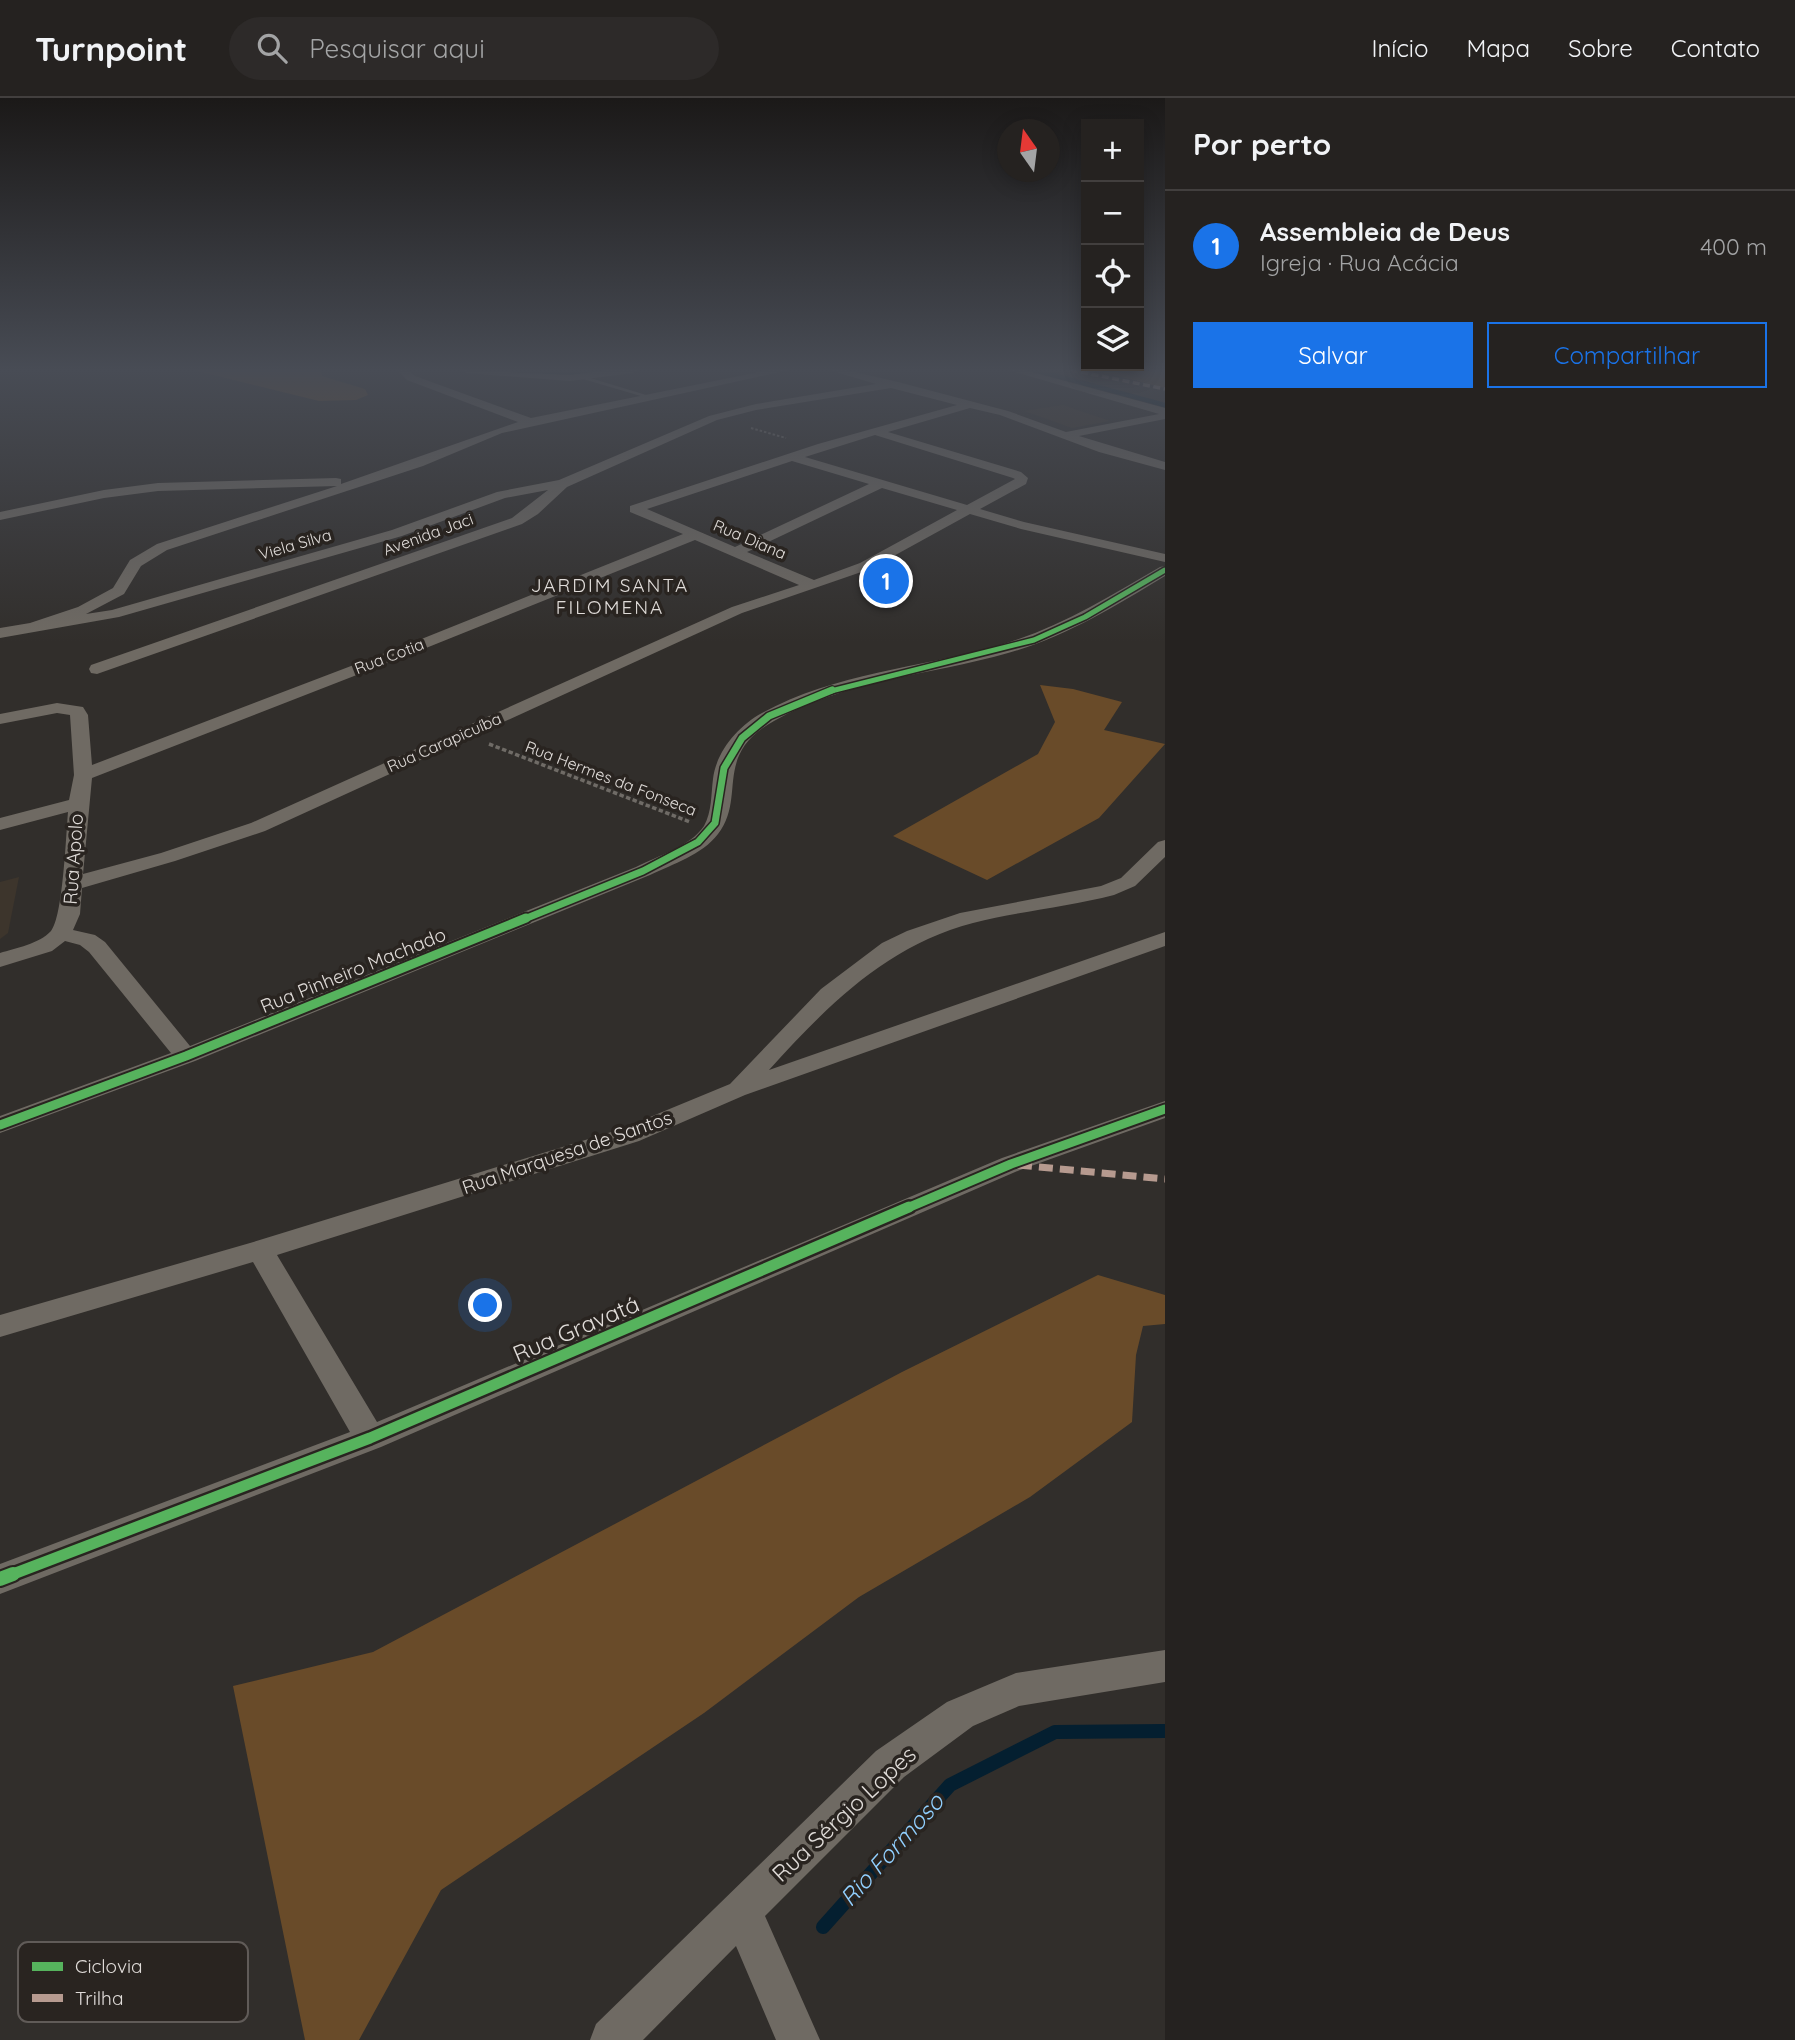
<!DOCTYPE html>
<html lang="pt">
<meta charset="utf-8">
<style>
:root{--surface:#252220;--page:#2d2a29;--text:#f1f3f6;--muted:#a3a4a5;--line:#423f3e;--accent:#1a73e8}
body{margin:0;font-family:Quicksand,sans-serif;background:var(--page);color:var(--text)}
.controls{position:absolute;right:21px;top:21px;display:grid;overflow:hidden;border-radius:0px;box-shadow:0 4px 18px #0003}
.controls button{width:63px;height:63px;display:grid;place-items:center;padding:0;border:0;border-bottom:2px solid var(--line);background:var(--surface);color:var(--text);font:35px sans-serif}
.compass{position:absolute;left:997px;top:21px;width:63px;height:63px;border-radius:50%;background:var(--surface);box-shadow:0 4px 18px #0003;rotate:346deg}
.you{position:absolute;left:486px;top:1208px;width:24px;height:24px;margin:-18px;border:5px solid #fff;border-radius:50%;background:#1a73e8;box-shadow:0 0 0 10px #1a73e833}
.badge{display:grid;place-items:center;width:46px;height:46px;border-radius:50%;background:var(--accent);color:#fff;font-size:23px;font-weight:700}
.pin{position:absolute;translate:-50% -50%;border:4px solid #fff;box-shadow:0 2px 7px #0006}
.list{margin:0;padding:0;list-style:none}
h2{display:flex;justify-content:space-between;align-items:center;height:91px;margin:0;padding:0 28px;font-size:30px}
h2 small{font-size:23px;font-weight:400;color:var(--muted)}
.list li{display:grid;grid-template-columns:46px 1fr auto;gap:21px;align-items:center;box-sizing:border-box;height:112px;padding:0 28px;border-top:2px solid var(--line)}
.list b{display:block;font-size:26px;white-space:nowrap}
.list p{margin:0;font-size:23px;white-space:nowrap;color:var(--muted)}
.list em{font-size:23px;font-style:normal;color:var(--muted)}
.actions{display:flex;gap:14px;padding:21px 28px}
.actions a{flex:1;padding:16px 0;border:2px solid var(--accent);border-radius:0px;text-align:center;font-size:24px;color:var(--accent)}
.actions .main{background:var(--accent);color:#fff}
.icon{flex:none;width:38px;height:38px;fill:none;stroke:currentColor;stroke-width:2;stroke-linecap:round;stroke-linejoin:round}
.map{position:relative;flex:none;width:1165px;height:1942px;overflow:hidden}
header{display:flex;align-items:center;gap:42px;box-sizing:border-box;height:98px;padding:0 35px;background:var(--surface);border-bottom:2px solid var(--line)}
header strong{font-size:33px}
nav{display:flex;gap:38px;margin-inline-start:auto;font-size:24px}
.search{width:490px;height:63px;background:var(--page);display:flex;align-items:center;gap:18px;box-sizing:border-box;padding:0 24px;border-radius:38px;color:var(--muted);font-size:26px}
main{display:flex}
aside{flex:1;background:var(--surface)}
.map>svg:first-child{display:block}
</style>
<header>
<strong>Turnpoint</strong>
<div class="search"><svg class="icon" aria-label="search" viewBox="0 0 24 24"><circle cx="10" cy="10" r="6"/><path d="M15 15l6 6"/></svg>Pesquisar aqui</div>
<nav><a>Início</a><a>Mapa</a><a>Sobre</a><a>Contato</a></nav>
</header>
<main>
<div class="map">
<svg width="1165" height="1942" viewBox="0 0 1165 1942">
<rect width="100%" height="100%" fill="#312e2b"/>
<!-- built -->
<g fill="#3d352c">
<polygon points="1063,307 1110,323 1072,330 1024,313"/>
<polygon points="19,779 8,835 0,841 0,784"/>
</g>
<!-- green -->
<g fill="#694b29">
<polygon points="193,272 321,272 322,278 365,291 368,297 356,302 319,303"/>
<polygon points="1094,272 1124,275 1165,272 1165,290"/>
<polygon points="1040,587 1073,591 1122,604 1104,632 1165,646 1099,720 987,782 893,738 1038,656 1055,624"/>
<polygon points="1098,1177 1165,1197 1165,1226 1143,1228 1136,1257 1132,1324 1030,1399 859,1499 704,1615 441,1792 359,1942 305,1942 233,1588 373,1554 902,1274"/>
</g>
<g fill="none" stroke-linecap="round" stroke-linejoin="round">
<!-- stream-far1 -->
<g stroke="#041f30" stroke-width="4.5">
<polyline points="514,272 576,275 600,272"/>
<polyline points="1035,272 1165,307"/>
</g>
<!-- stream -->
<polyline stroke="#041f30" stroke-width="14" points="823,1829 950,1687 1055,1634 1165,1633"/>
<!-- path-far1 -->
<polyline stroke="#6f6b66" stroke-width="2" stroke-dasharray="2.5 2" stroke-linecap="butt" points="751,330 786,340"/>
<!-- path -->
<polyline stroke="#6f6b66" stroke-width="3.5" stroke-dasharray="4.5 2.5" stroke-linecap="butt" points="489,646 690,724"/>
<!-- service -->
<polygon fill="#6f6a63" fill-rule="evenodd" points="583,279 587,279 656,300 651,301 583,281"/>
<!-- minor -->
<g fill="#6f6a63" fill-rule="evenodd">
<path d="M397 272H408L415 278 531 320 769 272H789L502 335 423 368 167 452 141 468 124 496 86 516 112 512 392 432 497 394 559 382 709 318 756 306 876 286 829 272H846L898 284 1008 313 1066 334 1159 316 1008 272H1024L1165 310V321L1079 338 1165 364V372L1099 354 1000 317 970 310 888 334 1021 374 1028 380 1026 386 980 411 1024 424 1165 456V464L1021 431 970 416 870 471 742 515 265 733 175 763 82 790 80 816 73 832 95 837 105 844 190 948 636 769C657 758 690 749 704 728 712 714 711 696 713 681 716 654 738 628 762 615 835 575 919 570 997 548 1057 531 1107 500 1160 469L1165 468V478C1114 509 1065 539 1008 555 931 577 845 582 774 623 712 657 747 699 718 736 702 757 673 766 650 777L195 963 0 1035V1018L171 955 89 854 80 847 65 843 52 853 0 869V855C16 850 39 846 51 833 63 819 66 737 68 714L0 732V720L69 702 74 677 70 617 57 615 0 626V616L57 605 83 609 88 617 92 667 414 544 683 436 630 414V408L818 346 957 307 891 290 756 312 717 322 567 389 538 416 522 426 97 576 91 575 89 571 91 567 512 420 548 392 505 400 402 438 119 519 0 540V530L30 525 78 509 113 490 130 462 157 446 337 388 158 393 104 400 0 422V414L104 392 158 385 336 380 341 381V386L518 324 407 282ZM875 337 1013 380 1015 381 967 407 805 359ZM792 363 869 386 735 449 647 411ZM882 390 957 412 860 465 814 482 747 454ZM695 442 799 487 732 509 251 725 161 755 83 776 92 680 426 550Z"/>
<polygon points="461,272 570,277 609,272 638,272 633,275 570,283 466,275"/>
<path d="M1165 742V759L1135 788 1114 797C1068 809 1020 813 973 825 886 848 828 907 769 972L1165 834V848L745 997 639 1043 277 1157 377 1324 1002 1060 1165 1003V1020L1020 1072 381 1349 0 1496V1466L350 1334 253 1164 0 1239V1217L250 1145 621 1031 730 986 821 891 882 845 907 833 960 815 1101 788 1121 780 1158 744Z"/>
<polygon points="1165,1552 1165,1584 1019,1608 973,1628 904,1679 765,1818 820,1942 776,1942 736,1848 643,1942 590,1942 596,1926 876,1653 947,1604 1016,1575"/>
</g>
<!-- quiet-far1 -->
<polyline stroke="#b69a8f" stroke-width="3.5" stroke-dasharray="7 3.5" stroke-linecap="butt" points="1071,272 1165,291"/>
<!-- quiet -->
<polyline stroke="#b69a8f" stroke-width="7" stroke-dasharray="14 7" stroke-linecap="butt" points="1018,1067 1165,1081"/>
<!-- cycleway-far4 casing -->
<g stroke="#292420" stroke-width="8">
<polyline id="cycleway-far4" points="827,594 1034,542 1085,519 1165,472"/>
</g>
<!-- cycleway-far3 casing -->
<g stroke="#292420" stroke-width="10">
<polyline id="cycleway-far3" points="522,822 643,773 698,744 715,725 724,670 742,640 769,618 832,592"/>
</g>
<!-- cycleway-far2 casing -->
<g stroke="#292420" stroke-width="13">
<g id="cycleway-far2">
<polyline points="0,1027 186,958 526,820"/>
<polyline points="905,1111 1011,1066 1165,1011"/>
</g>
</g>
<!-- cycleway-far1 casing -->
<g stroke="#292420" stroke-width="16">
<polyline id="cycleway-far1" points="8,1478 370,1340 909,1109"/>
</g>
<!-- cycleway casing -->
<g stroke="#292420" stroke-width="18">
<polyline id="cycleway" points="0,1481 13,1476"/>
</g>
<!-- cycleway-far4 -->
<use href="#cycleway-far4" stroke="#56b35d" stroke-width="5"/>
<!-- cycleway-far3 -->
<use href="#cycleway-far3" stroke="#56b35d" stroke-width="7"/>
<!-- cycleway-far2 -->
<use href="#cycleway-far2" stroke="#56b35d" stroke-width="9"/>
<!-- cycleway-far1 -->
<use href="#cycleway-far1" stroke="#56b35d" stroke-width="11"/>
<!-- cycleway -->
<use href="#cycleway" stroke="#56b35d" stroke-width="14"/>
</g>
<!-- sky -->
<linearGradient id="sky" x2="0" y2="1"><stop stop-color="#1b1918"/><stop offset="0.5" stop-color="#484c55"/><stop offset="1" stop-color="#484c55" stop-opacity="0"/></linearGradient>
<rect width="1165" height="544" fill="url(#sky)"/>
<g text-anchor="middle" stroke-width="7" stroke-linejoin="round" paint-order="stroke">
<!-- far-street labels -->
<g font-size="16" fill="#e0dcd9" stroke="#292420">
<text transform="translate(428 436) rotate(-20)" y="6">Avenida Jaci</text>
<text transform="translate(750 441) rotate(23)" y="6">Rua Diana</text>
<text transform="translate(295 446) rotate(-16)" y="6">Viela Silva</text>
<text transform="translate(389 558) rotate(-21)" y="6">Rua Cotia</text>
<text transform="translate(444 644) rotate(-24)" y="6">Rua Carapicuíba</text>
<text transform="translate(611 680) rotate(21)" y="6">Rua Hermes da Fonseca</text>
</g>
<!-- far-quarter labels -->
<g font-size="19" letter-spacing="2" fill="#e0dcd9" stroke="#292420">
<text x="610" y="494">JARDIM SANTA<tspan x="610" dy="22">FILOMENA</tspan></text>
</g>
<!-- street labels -->
<g font-size="19" fill="#e0dcd9" stroke="#292420">
<text transform="translate(73 761) rotate(-86)" y="7">Rua Apolo</text>
<text transform="translate(353 872) rotate(-22)" y="7">Rua Pinheiro Machado</text>
<text transform="translate(567 1054) rotate(-19)" y="7">Rua Marquesa de Santos</text>
</g>
<!-- near-street labels -->
<g font-size="23" fill="#e0dcd9" stroke="#292420">
<text transform="translate(576 1231) rotate(-23)" y="8">Rua Gravatá</text>
<text transform="translate(844 1716) rotate(-43)" y="8">Rua Sérgio Lopes</text>
</g>
<!-- near-water labels -->
<g font-size="24" font-style="italic" fill="#91d0ff" stroke="#292420">
<text transform="translate(892 1752) rotate(-48)" y="8">Rio Formoso</text>
</g>
</g>
<!-- legend -->
<rect x="18" y="1844" width="230" height="80" rx="10" fill="#292420" stroke="#605b58" stroke-width="2"/>
<rect x="32" y="1864" width="31" height="9" fill="#56b35d"/>
<rect x="32" y="1896" width="31" height="8" fill="#b69a8f"/>
<g font-size="19" fill="#e0dcd9">
<text x="75" y="1875">Ciclovia</text>
<text x="75" y="1907">Trilha</text>
</g>
</svg>
<div class="controls">
<button>+</button>
<button>−</button>
<button><svg class="icon" aria-label="locate" viewBox="0 0 24 24"><circle cx="12" cy="12" r="6"/><path d="M12 2v4M12 18v4M2 12h4M18 12h4"/></svg></button>
<button><svg class="icon" aria-label="layers" viewBox="0 0 24 24"><path d="M12 4l9 5-9 5-9-5zM3 14l9 5 9-5"/></svg></button>
</div>
<svg class="compass" viewBox="-18 -18 36 36"><path d="M0-13l5 13h-10z" fill="#e53935"/><path d="M0 13l5-13h-10z" fill="#a3a4a5"/></svg>
<div class="you"></div>
<div class="pin badge" style="left:886px;top:483px">1</div>
</div>
<aside>
<h2>Por perto<small></small></h2>
<ul class="list">
<li><span class="badge">1</span><div><b>Assembleia de Deus</b><p>Igreja · Rua Acácia</p></div><em>400 m</em></li>
</ul>
<div class="actions"><a class="main">Salvar</a><a>Compartilhar</a></div>
</aside>
</main>
